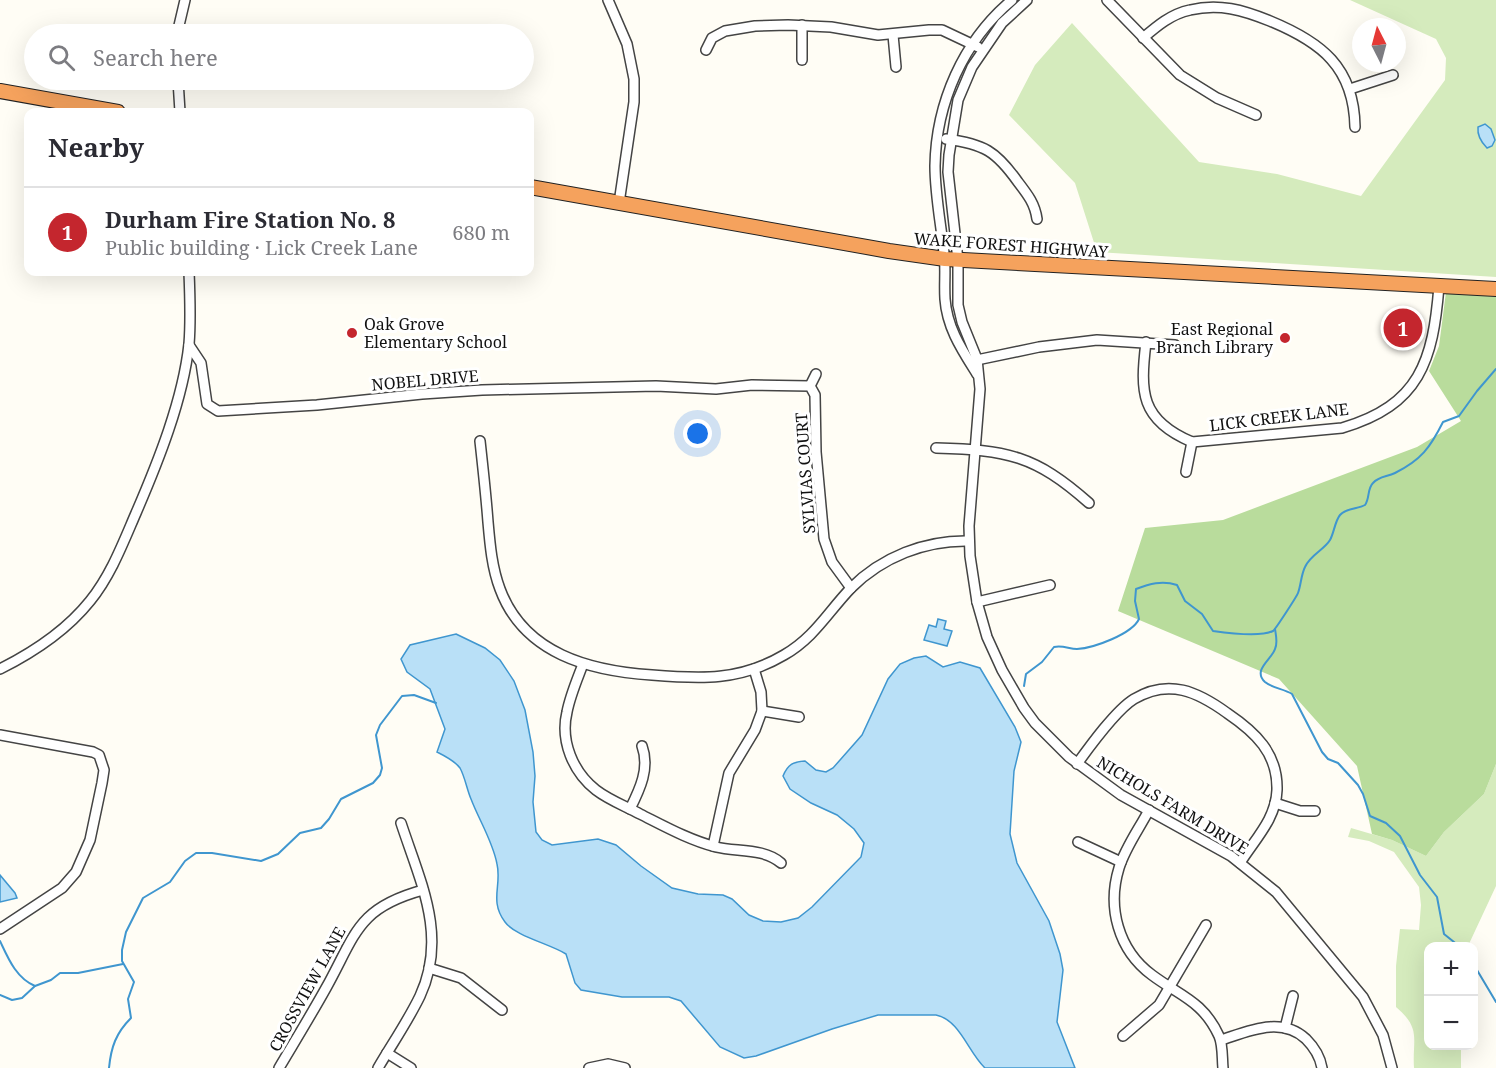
<!DOCTYPE html>
<meta charset="utf-8">
<style>
:root{--surface:#fff;--page:#f7f7f7;--text:#2b2b33;--muted:#7c7c81;--line:#e1e1e2;--accent:#c4262e}
body{margin:0;font-family:"Noto Serif",serif;background:var(--page);color:var(--text)}
.controls{position:absolute;right:18px;bottom:18px;display:grid;overflow:hidden;border-radius:12px;box-shadow:0 6px 24px #0002}
.controls button{width:54px;height:54px;display:grid;place-items:center;padding:0;border:0;border-bottom:2px solid var(--line);background:var(--surface);color:var(--text);font:30px sans-serif}
.compass{position:absolute;left:1352px;top:18px;width:54px;height:54px;border-radius:50%;background:var(--surface);box-shadow:0 6px 24px #0002;rotate:354deg}
.you{position:absolute;left:698px;top:434px;width:21px;height:21px;margin:-15px;border:4px solid #fff;border-radius:50%;background:#1a73e8;box-shadow:0 0 0 9px #1a73e833}
.badge{display:grid;place-items:center;width:39px;height:39px;border-radius:50%;background:var(--accent);color:#fff;font-size:20px;font-weight:700}
.pin{position:absolute;translate:-50% -50%;border:3px solid #fff;box-shadow:0 2px 6px #0006}
.list{margin:0;padding:0;list-style:none}
h2{display:flex;justify-content:space-between;align-items:center;height:78px;margin:0;padding:0 24px;font-size:26px}
h2 small{font-size:20px;font-weight:400;color:var(--muted)}
.list li{display:grid;grid-template-columns:39px 1fr auto;gap:18px;align-items:center;box-sizing:border-box;height:90px;padding:0 24px;border-top:2px solid var(--line)}
.list b{display:block;font-size:22px;white-space:nowrap}
.list p{margin:0;font-size:20px;white-space:nowrap;color:var(--muted)}
.list em{font-size:20px;font-style:normal;color:var(--muted)}
.icon{flex:none;width:33px;height:33px;fill:none;stroke:currentColor;stroke-width:2;stroke-linecap:round;stroke-linejoin:round}
.map{position:relative;flex:none;width:1496px;height:1068px;overflow:hidden}
.search{position:absolute;background:var(--surface);box-shadow:0 6px 24px #0002;left:24px;top:24px;width:510px;height:66px;display:flex;align-items:center;gap:15px;box-sizing:border-box;padding:0 21px;border-radius:33px;color:var(--muted);font-size:22px}
.panel{position:absolute;background:var(--surface);box-shadow:0 6px 24px #0002;left:24px;top:108px;width:510px;height:168px;border-radius:12px}
.map>svg:first-child{display:block}
</style>
<div class="map">
<svg width="1496" height="1068" viewBox="0 0 1496 1068">
<rect width="100%" height="100%" fill="#fffdf5"/>
<!-- green -->
<g fill="#d5ebbd">
<polygon points="1350,0 1496,0 1496,277 1097,252 1075,183 1009,115 1035,65 1072,23 1199,162 1277,174 1361,196 1445,80 1446,58 1436,39"/>
<path d="M1496 764V886L1468 946H1428V1046H1461V1068H1414C1412 1039 1422 1029 1396 1007V966L1400 929 1419 930 1421 905 1419 887 1394 852 1369 841 1348 837 1351 828 1392 840 1426 856 1444 832 1484 794Z"/>
</g>
<!-- forest -->
<polygon fill="#b9dc9c" points="1446,292 1496,296 1496,764 1484,794 1444,832 1426,856 1392,840 1372,834 1357,766 1279,679 1118,611 1145,528 1223,520 1417,447 1461,421 1429,371 1439,346"/>
<!-- water -->
<g fill="#b9e0f7" stroke="#3f96cf" stroke-width="1.5">
<path d="M1485 124 1491 129 1495 140 1492 146 1487 148C1481 142 1477 136 1478 127Z"/>
<polygon points="938,619 946,621 944,629 952,631 947,646 924,640 929,625 936,627"/>
<path d="M456 634 485 648 500 660 514 681 525 710 533 752 535 776 533 802 536 832 542 840 552 845 598 839 616 845 641 866 672 888 698 894 723 895 732 899 749 915 763 921 781 922 798 918 812 907 861 857 864 843 854 829 837 815 811 803 790 789 783 776C788 764 793 762 805 761L816 770 826 772 833 768 862 735 888 679 900 664 914 658 926 656 943 667 960 662 980 668 1015 727 1021 742 1014 771 1010 834 1017 863 1049 921 1060 954 1063 970 1057 1022 1075 1068H985C968 1052 960 1020 936 1015H878L832 1029 756 1056 744 1058 720 1047 681 1001 669 997H622L581 990 575 983 566 954C550 944 515 936 505 922 489 901 502 885 497 864 493 842 479 820 471 799 467 790 465 777 460 768 455 761 445 756 437 752L445 729 430 689 407 672 401 659 410 645Z"/>
<polygon points="0,875 15,893 17,898 0,902"/>
</g>
<g fill="none" stroke-linecap="round" stroke-linejoin="round">
<!-- stream -->
<g stroke="#3f96cf" stroke-width="2">
<path d="M1275 629C1276 636 1278 643 1275 649 1272 659 1252 670 1265 682 1272 688 1284 689 1292 694L1322 752 1328 759 1338 763 1358 785 1363 794 1370 816 1386 823 1400 836 1420 875 1437 897 1444 934 1459 946"/>
<path d="M1024 686 1026 674 1042 662 1054 647C1063 645 1069 649 1077 649 1094 648 1132 634 1139 619L1135 601 1136 589C1149 584 1162 580 1177 585L1185 601 1202 614 1213 631C1227 633 1261 637 1273 631 1275 630 1297 596 1298 593 1301 585 1301 575 1305 567 1310 555 1324 550 1330 540 1334 533 1335 521 1340 515 1346 508 1358 509 1365 505 1370 498 1367 489 1373 483 1379 476 1387 477 1395 473 1421 460 1430 448 1443 422L1459 416 1477 391 1496 369"/>
<path d="M0 941C8 958 16 978 35 986"/>
<polyline points="1474,965 1496,1002"/>
<polyline points="0,995 12,1000 22,998 35,986 51,980 60,973 78,973 123,964"/>
<path d="M109 1068C111 1047 116 1033 131 1018L128 999 134 982 122 961V950L126 932 143 898 170 882 185 861 196 853H212L261 861 278 854 300 833 321 828 329 819 341 799 373 783 380 775 382 768 376 735 380 725 402 696 414 695 436 703"/>
</g>
<!-- minor casing -->
<g stroke="#444" stroke-width="12">
<g id="minor">
<polyline points="608,0 627,44 634,79 634,102 619,203"/>
<polyline points="1027,0 1002,23 972,67 958,100 949,155 948,172 958,260 958,305 962,322 977,359 980,389 969,526 970,556 977,602 987,637 1002,670 1024,708 1035,723 1069,757 1121,795 1231,856 1276,892 1363,997 1383,1035 1392,1068"/>
<polyline points="1107,0 1180,75 1217,98 1256,115"/>
<polyline points="177,34 185,0"/>
<polyline points="893,35 896,67"/>
<path d="M1143 38C1157 26 1171 14 1190 10 1219 3 1243 10 1270 21 1321 42 1354 67 1355 127"/>
<polyline points="706,50 712,38 725,31 755,26 788,25 831,27 878,35 929,30 942,30 978,47"/>
<polyline points="802,60 802,25"/>
<polyline points="178,80 180,112"/>
<polyline points="1350,89 1393,75"/>
<path d="M946 139C984 144 996 151 1018 182 1028 195 1035 204 1037 219"/>
<path d="M1146 342C1140 392 1140 420 1192 442L1342 428C1420 405 1433 361 1439 286"/>
<polyline points="189,345 201,363 207,404 218,411 317,405 422,394 482,390 656,386 716,389 752,385 810,386 815,395 816,452 824,539 832,562 851,588"/>
<polyline points="972,361 1039,347 1097,340 1175,345"/>
<path d="M977 374C962 350 947 328 945 299 944 284 946 268 944 253 941 224 935 195 935 166 936 103 963 41 1012 0"/>
<polyline points="810,386 816,374"/>
<path d="M480 441C483 468 486 495 488 522 490 545 492 568 500 589 524 654 590 671 652 675 701 679 740 681 784 655 814 638 828 612 851 588 882 557 925 540 969 541"/>
<path d="M936 448C1007 450 1035 455 1089 503"/>
<polyline points="1186,472 1192,442"/>
<polyline points="977,602 1050,585"/>
<path d="M583 664C577 680 570 696 567 712 560 741 573 772 596 790 609 800 625 806 640 814 664 826 689 840 716 847 737 852 764 848 781 863"/>
<path d="M0 669C34 652 66 631 90 601 111 575 123 543 136 513 158 462 183 400 189 344 191 320 190 296 189 272"/>
<polyline points="762,711 799,717"/>
<polyline points="0,735 93,752 99,755 104,770 102,783 90,840 76,872 62,888 0,929"/>
<path d="M1077 764C1090 746 1116 710 1134 699 1169 678 1198 692 1227 713 1255 732 1278 753 1277 790 1276 819 1255 839 1240 863"/>
<polyline points="1275,803 1300,811 1315,811"/>
<path d="M630 809C640 789 650 768 642 746"/>
<path d="M1149 810C1139 829 1125 848 1119 868 1107 907 1118 950 1152 975 1180 996 1203 1001 1219 1036 1223 1045 1222 1058 1223 1068"/>
<polyline points="1078,842 1121,862"/>
<polyline points="713,846 729,773 755,730 762,711 761,692 754,669"/>
<polyline points="429,968 461,978 502,1010"/>
<polyline points="1285,1028 1293,996"/>
<polyline points="1123,1036 1159,1005 1206,925"/>
<path d="M1221 1040C1249 1031 1281 1016 1306 1039 1315 1048 1320 1056 1322 1068"/>
<polyline points="387,1053 411,1068"/>
<path d="M279 1068C295 1041 311 1015 326 988 356 934 357 908 423 890"/>
<path d="M378 1068C392 1044 408 1021 420 996 448 936 420 881 401 823"/>
<polyline points="589,1068 608,1064 625,1068"/>
</g>
</g>
<!-- highway casing -->
<g stroke="#222" stroke-width="16">
<g id="highway">
<polyline points="0,91 118,112"/>
<polyline points="530,187 889,251 945,259 1496,289"/>
</g>
</g>
<!-- minor -->
<use href="#minor" stroke="#fff" stroke-width="9"/>
<!-- highway -->
<use href="#highway" stroke="#f5a25d" stroke-width="14"/>
</g>
<!-- markers -->
<g fill="#c4262e" stroke="#fff" stroke-width="2">
<circle cx="352" cy="333" r="6"/>
<circle cx="1285" cy="338" r="6"/>
</g>
<g text-anchor="middle" stroke-width="6" stroke-linejoin="round" paint-order="stroke">
<!-- street labels -->
<g font-size="16" fill="#111" stroke="#fff">
<text transform="translate(1011 245) rotate(4)" y="6">WAKE FOREST HIGHWAY</text>
<text transform="translate(425 380) rotate(-5)" y="6">NOBEL DRIVE</text>
<text transform="translate(1279 417) rotate(-7)" y="6">LICK CREEK LANE</text>
<text transform="translate(805 473) rotate(-94)" y="6">SYLVIAS COURT</text>
<text transform="translate(1173 805) rotate(31)" y="6">NICHOLS FARM DRIVE</text>
<text transform="translate(307 989) rotate(-61)" y="6">CROSSVIEW LANE</text>
</g>
<!-- poi labels -->
<g font-size="16" fill="#111" stroke="#fff" text-anchor="start">
<text x="364" y="330">Oak Grove<tspan x="364" dy="18">Elementary School</tspan></text>
<text x="1273" y="335" text-anchor="end">East Regional<tspan x="1273" dy="18">Branch Library</tspan></text>
</g>
</g>
</svg>
<div class="controls">
<button>+</button>
<button>−</button>
</div>
<svg class="compass" viewBox="-18 -18 36 36"><path d="M0-13l5 13h-10z" fill="#e53935"/><path d="M0 13l5-13h-10z" fill="#7c7c81"/></svg>
<div class="you"></div>
<div class="pin badge" style="left:1403px;top:328px">1</div>
<div class="search"><svg class="icon" aria-label="search" viewBox="0 0 24 24"><circle cx="10" cy="10" r="6"/><path d="M15 15l6 6"/></svg>Search here</div>
<section class="panel">
<h2>Nearby<small></small></h2>
<ul class="list">
<li><span class="badge">1</span><div><b>Durham Fire Station No. 8</b><p>Public building · Lick Creek Lane</p></div><em>680 m</em></li>
</ul>
</section>
</div>
